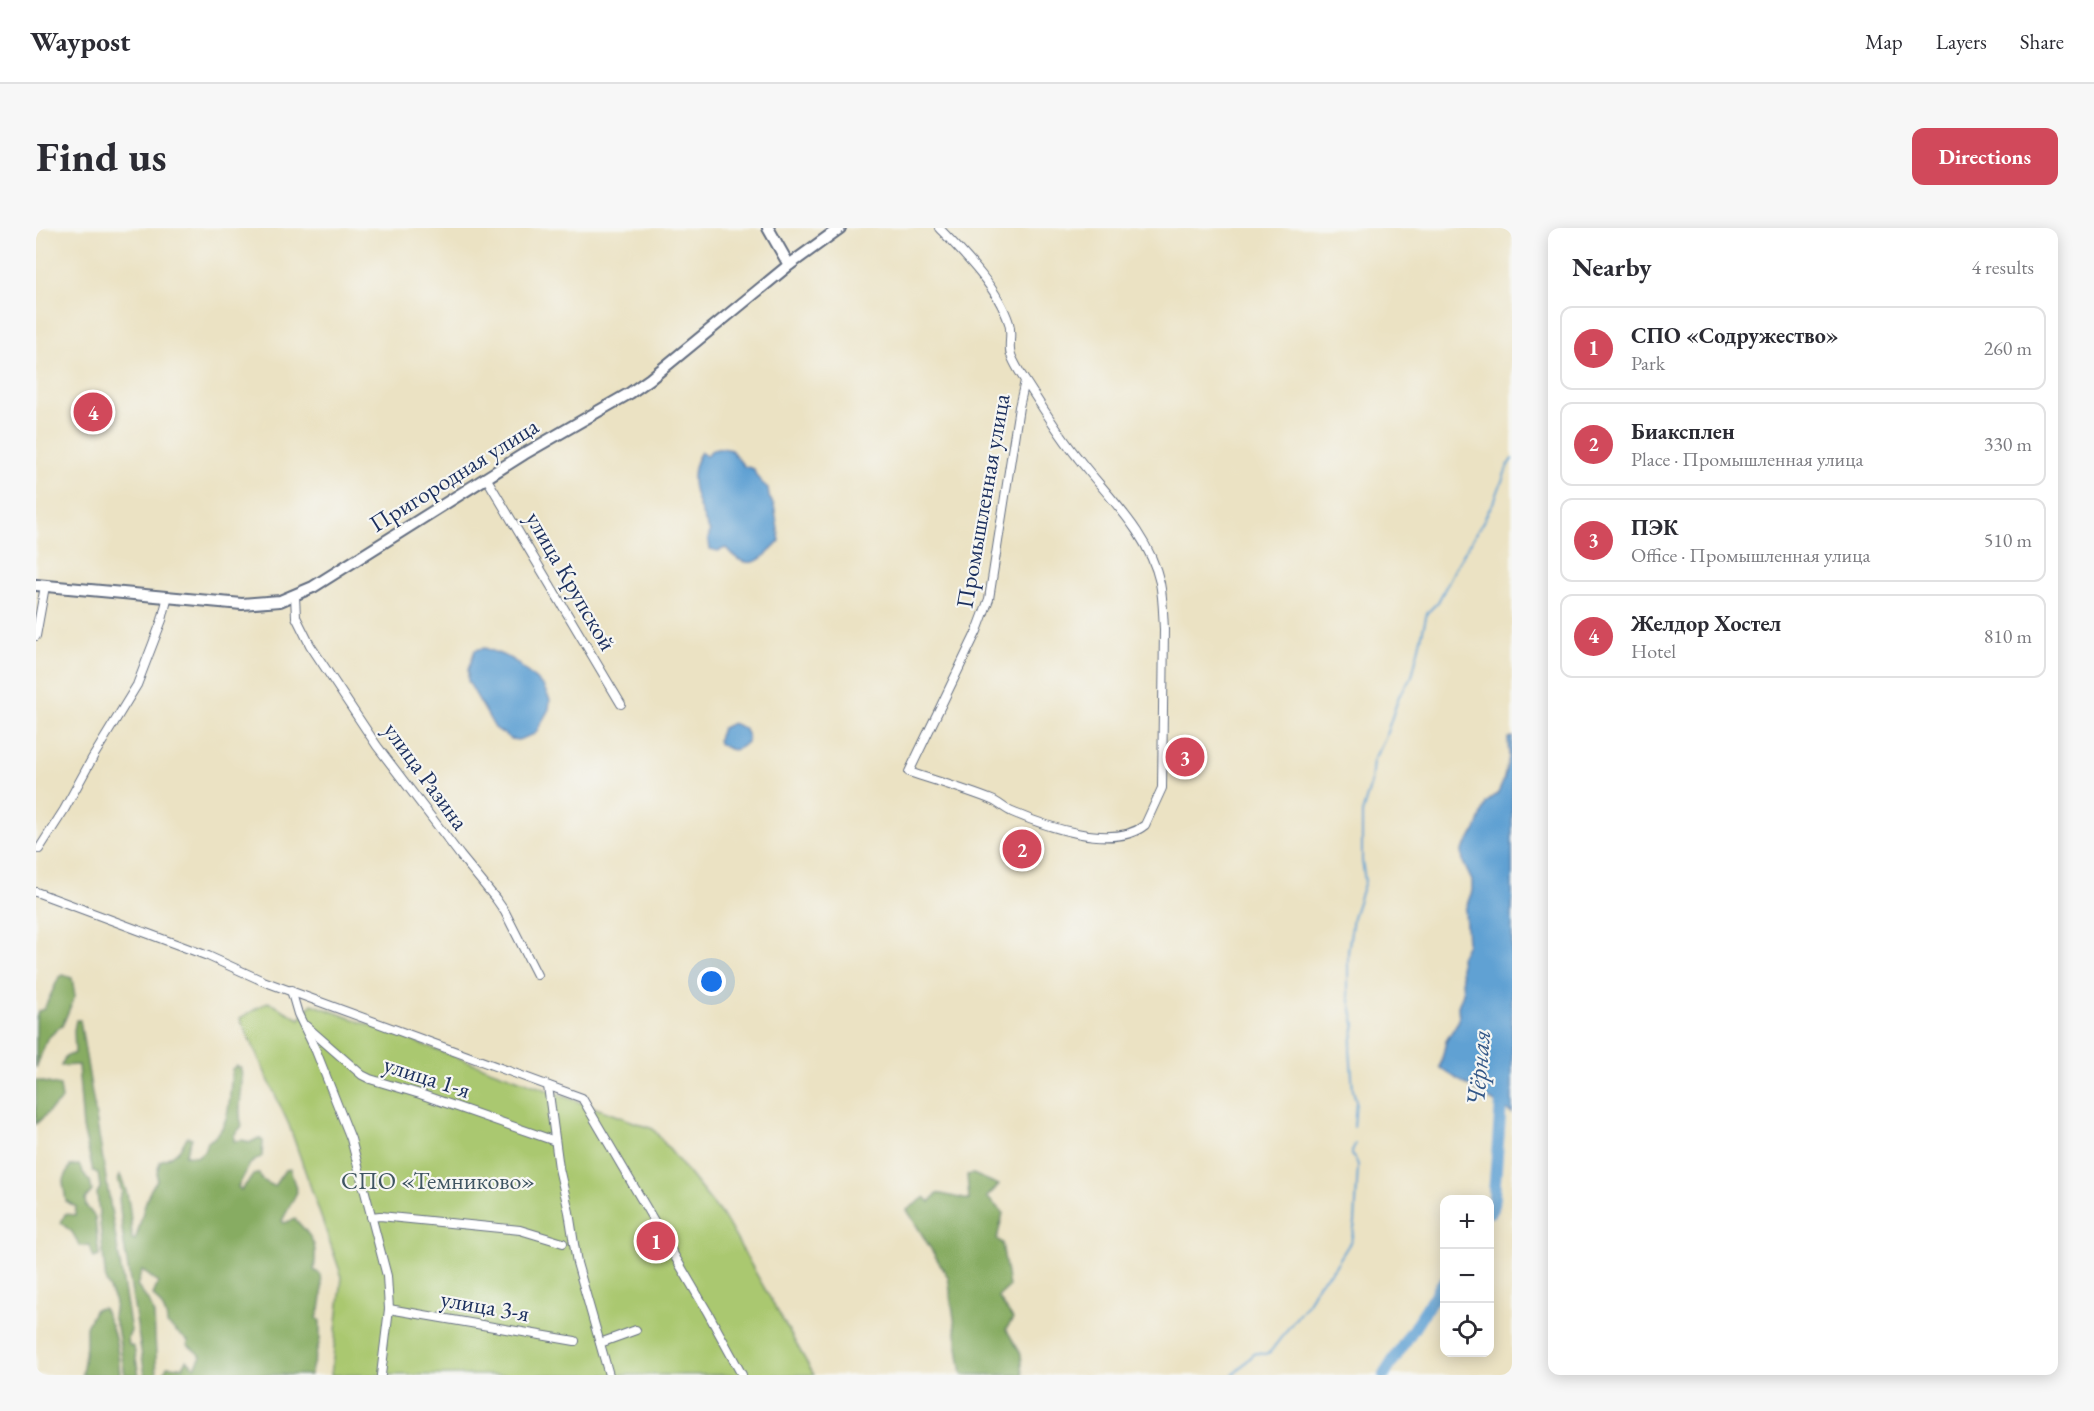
<!DOCTYPE html>
<meta charset="utf-8">
<style>
:root{--surface:#fff;--page:#f7f7f7;--text:#2b2b33;--muted:#7c7c81;--line:#e1e1e2;--accent:#d1495b}
body{margin:0;font-family:"EB Garamond",serif;background:var(--page);color:var(--text)}
.controls{position:absolute;right:18px;bottom:18px;display:grid;overflow:hidden;border-radius:12px;box-shadow:0 3px 15px #0003}
.controls button{width:54px;height:54px;display:grid;place-items:center;padding:0;border:0;border-bottom:2px solid var(--line);background:var(--surface);color:var(--text);font:30px sans-serif}
.you{position:absolute;left:676px;top:754px;width:21px;height:21px;margin:-15px;border:4px solid #fff;border-radius:50%;background:#1a73e8;box-shadow:0 0 0 9px #1a73e833}
.badge{display:grid;place-items:center;width:39px;height:39px;border-radius:50%;background:var(--accent);color:#fff;font-size:20px;font-weight:700}
.pin{position:absolute;translate:-50% -50%;border:3px solid #fff;box-shadow:0 2px 6px #0006}
.list{margin:0;padding:0;list-style:none}
h2{display:flex;justify-content:space-between;align-items:center;height:78px;margin:0;padding:0 24px;font-size:26px}
h2 small{font-size:20px;font-weight:400;color:var(--muted)}
.list li{display:grid;grid-template-columns:39px 1fr auto;gap:18px;align-items:center;box-sizing:border-box;height:84px;margin:0 12px 12px;padding:0 12px;border:2px solid var(--line);border-radius:12px}
.list b{display:block;font-size:22px;white-space:nowrap}
.list p{margin:0;font-size:20px;white-space:nowrap;color:var(--muted)}
.list em{font-size:20px;font-style:normal;color:var(--muted)}
.icon{flex:none;width:33px;height:33px;fill:none;stroke:currentColor;stroke-width:2;stroke-linecap:round;stroke-linejoin:round}
.map{position:relative;flex:none;width:1476px;height:1147px;overflow:hidden;border-radius:12px}
header{display:flex;align-items:center;gap:36px;box-sizing:border-box;height:84px;padding:0 30px;background:var(--surface);border-bottom:2px solid var(--line)}
header strong{font-size:28px}
nav{display:flex;gap:33px;margin-inline-start:auto;font-size:21px}
.intro{display:flex;align-items:center;justify-content:space-between;box-sizing:border-box;height:144px;padding:0 36px}
h1{margin:0;font-size:42px}
.button{padding:15px 27px;border-radius:12px;background:var(--accent);color:#fff;font-size:21px;font-weight:700}
main{display:flex;gap:36px;padding:0 36px}
aside{flex:1;background:var(--surface);border-radius:12px;box-shadow:0 3px 15px #0003}
.map>svg:first-child{display:block}
</style>
<header>
<strong>Waypost</strong>
<nav><a>Map</a><a>Layers</a><a>Share</a></nav>
</header>
<div class="intro"><h1>Find us</h1><a class="button">Directions</a></div>
<main>
<div class="map">
<svg width="1476" height="1147" viewBox="0 0 1476 1147">
<rect width="100%" height="100%" fill="#f6f6f2"/>
<filter id="ink" filterUnits="userSpaceOnUse"><feTurbulence type="fractalNoise" baseFrequency=".0167" numOctaves="2"/><feDisplacementMap in="SourceGraphic" scale="12" xChannelSelector="R" yChannelSelector="G"/><feConvolveMatrix kernelMatrix="1 2 1 2 8 2 1 2 1" color-interpolation-filters="sRGB"/></filter>
<filter id="wash" filterUnits="userSpaceOnUse"><feTurbulence type="fractalNoise" baseFrequency=".008" numOctaves="4" result="noise"/><feDisplacementMap in="SourceGraphic" scale="24" xChannelSelector="R" yChannelSelector="G"/><feGaussianBlur stdDeviation="1.35" result="paint"/><feColorMatrix in="noise" values="0 0 0 0 0 0 0 0 0 0 0 0 0 0 0 0 0 1.4 0 .05"/><feComposite in="paint" operator="in"/></filter>
<g filter="url(#wash)">
<rect width="100%" height="100%" fill="#ebe2c3"/>
<!-- green -->
<polygon fill="#aac870" stroke="#627c67" stroke-width="1.5" points="232,774 264,791 276,776 617,901 689,991 778,1147 295,1147 306,1049 253,897 204,790"/>
<!-- forest -->
<g fill="#87ac62" stroke="#516e60" stroke-width="1.5">
<polygon points="27,747 36,750 39,768 27,796 11,811 0,840 0,791 2,783 8,781 23,749"/>
<polygon points="40,792 44,792 95,1103 92,1110 93,1117 98,1119 103,1147 89,1147 81,1099 77,1089 79,1074 70,1054 61,965 64,960 62,945 57,943 47,900 42,837 25,838 29,829 39,825 38,802"/>
<path d="M201 838 205 840C209 859 200 881 206 898L198 907V913L207 912 213 915 223 910 227 913 226 928 214 936 202 959 205 962 218 947 223 945 226 952 238 958 249 942 254 941 261 964 246 993 248 995 259 991C277 1010 282 1015 278 1042L285 1047C287 1063 287 1075 281 1090L284 1093V1112L274 1147H127L131 1138 147 1139 151 1132 159 1139 165 1128 152 1117V1113L131 1096C131 1084 124 1076 117 1067L122 1055 106 1042 101 1058 114 1075 118 1087 121 1147H109L87 1010 83 970 86 964 82 951 84 947C94 968 95 988 96 1011L99 1012C107 991 107 970 121 952V945L124 933C139 928 144 923 151 909L156 910 149 927 162 928 168 923 171 914C197 902 193 865 196 841Z"/>
<polygon points="0,852 24,858 26,871 0,896"/>
<polygon points="43,937 51,951 54,953 56,963 49,971 50,978 59,989 63,1028 58,1030 53,1017 44,1018 36,1004 25,995 29,986 39,987 40,979 30,973 27,954 34,938"/>
<polygon points="937,946 963,957 951,969 967,985 961,1011 966,1015 973,1059 962,1069 977,1091 970,1101 985,1126 987,1147 926,1147 912,1049 871,982 889,969 894,974 901,965 933,972 931,947"/>
<path d="M67 1080C80 1104 82 1120 84 1147H46L50 1118V1099L59 1081Z"/>
</g>
<!-- water -->
<g fill="#60a1d3" stroke="#3e6898" stroke-width="1.5">
<path d="M687 220 695 222 708 238 718 241C719 249 726 255 732 260L733 269 738 277 744 313C726 333 711 346 690 320L682 323 674 321 672 311 674 304C663 279 647 250 665 224L670 228 676 222Z"/>
<polygon points="449,420 476,431 507,458 514,472 513,481 499,506 482,512 475,511 459,500 432,453 432,442 439,422"/>
<path d="M696 495 708 500 712 508 711 514C700 525 696 523 683 516L682 511 686 500Z"/>
<polygon points="1476,509 1476,886 1404,840 1410,813 1423,792 1422,778 1427,765 1424,729 1431,715 1429,682 1436,663 1436,653 1427,634 1426,623 1440,602 1450,575 1462,565 1467,554 1473,529 1472,510"/>
</g>
<g fill="none" stroke-linecap="round" stroke-linejoin="round">
<!-- stream -->
<g stroke="#60a1d3" stroke-width="2">
<polyline points="1318,899 1320,873 1317,862 1314,821 1319,796 1312,763 1312,724 1317,689 1329,653 1326,633 1326,585 1335,555 1337,533 1349,510 1363,468 1376,448 1391,385 1402,374 1422,335 1445,297 1460,269 1472,237 1476,231"/>
<polyline points="1197,1147 1219,1125 1229,1126 1234,1124 1273,1073 1281,1057 1298,1040 1315,1013 1319,995 1322,937 1320,932 1315,927 1319,916"/>
</g>
<!-- river -->
<g stroke="#60a1d3" stroke-width="12">
<polyline points="1454,984 1457,979 1466,863"/>
<polyline points="1348,1147 1408,1053"/>
</g>
</g>
</g>
<g filter="url(#ink)">
<g fill="none" stroke-linecap="round" stroke-linejoin="round">
<!-- street casing -->
<g stroke="#646e81" stroke-width="10">
<g id="street">
<path d="M903 0C928 26 962 60 973 95 976 105 973 113 974 122 974 129 986 148 990 154 1007 180 1023 207 1042 230 1072 269 1113 305 1124 355 1127 370 1127 386 1128 401L1126 560 1109 597C1077 623 1009 598 976 584 969 581 963 575 956 572 929 561 900 553 873 544L941 403 953 371 983 179 989 153"/>
<polyline points="451,251 585,476"/>
<polyline points="259,368 260,389 274,417 341,518 424,627 460,671 469,684 501,747"/>
<polyline points="0,408 9,358"/>
<polyline points="3,621 28,582 57,529 101,457 126,392 132,368"/>
<polyline points="0,664 172,728 227,753 546,870 672,1085 706,1147"/>
<polyline points="255,762 262,786 280,823 315,911 351,1048 353,1081 345,1147"/>
<polyline points="270,798 326,847 334,851 384,866 519,913"/>
<polyline points="512,858 523,940 533,984 541,1035 573,1147"/>
<polyline points="335,989 344,988 484,1002 527,1015"/>
<polyline points="353,1081 539,1113"/>
<polyline points="564,1115 600,1102"/>
</g>
</g>
<!-- secondary casing -->
<g stroke="#646e81" stroke-width="14">
<g id="secondary">
<polyline points="732,0 753,37"/>
<polyline points="0,357 206,376 244,373 277,359 488,226 594,165 614,151 753,37 804,0"/>
</g>
</g>
<!-- street -->
<use href="#street" stroke="#fff" stroke-width="8"/>
<!-- secondary -->
<use href="#secondary" stroke="#fff" stroke-width="10"/>
</g>
</g>
<g text-anchor="middle" stroke-width="4.5" stroke-linejoin="round" paint-order="stroke">
<!-- street labels -->
<g font-size="24" fill="#1b2f5e" stroke="#f6f6f2">
<text transform="translate(418 247) rotate(-32)" y="8">Пригородная улица</text>
<text transform="translate(947 273) rotate(-80)" y="8">Промышленная улица</text>
<text transform="translate(535 353) rotate(60)" y="8">улица Крупской</text>
<text transform="translate(390 548) rotate(54)" y="8">улица Разина</text>
<text transform="translate(391 849) rotate(18)" y="8">улица 1-я</text>
<text transform="translate(449 1078) rotate(10)" y="8">улица 3-я</text>
</g>
<!-- park labels -->
<g font-size="24" fill="#3f5562" stroke="#f6f6f2">
<text x="402" y="961">СПО «Темниково»</text>
</g>
<!-- water labels -->
<g font-size="26" font-style="italic" fill="#335787" stroke="#f6f6f2">
<text transform="translate(1442 840) rotate(-85)" y="9">Чёрная</text>
</g>
</g>
</svg>
<div class="controls">
<button>+</button>
<button>−</button>
<button><svg class="icon" aria-label="locate" viewBox="0 0 24 24"><circle cx="12" cy="12" r="6"/><path d="M12 2v4M12 18v4M2 12h4M18 12h4"/></svg></button>
</div>
<div class="you"></div>
<div class="pin badge" style="left:620px;top:1013px">1</div>
<div class="pin badge" style="left:986px;top:621px">2</div>
<div class="pin badge" style="left:1149px;top:529px">3</div>
<div class="pin badge" style="left:57px;top:184px">4</div>
</div>
<aside>
<h2>Nearby<small>4 results</small></h2>
<ul class="list">
<li><span class="badge">1</span><div><b>СПО «Содружество»</b><p>Park</p></div><em>260 m</em></li>
<li><span class="badge">2</span><div><b>Биаксплен</b><p>Place · Промышленная улица</p></div><em>330 m</em></li>
<li><span class="badge">3</span><div><b>ПЭК</b><p>Office · Промышленная улица</p></div><em>510 m</em></li>
<li><span class="badge">4</span><div><b>Желдор Хостел</b><p>Hotel</p></div><em>810 m</em></li>
</ul>
</aside>
</main>
